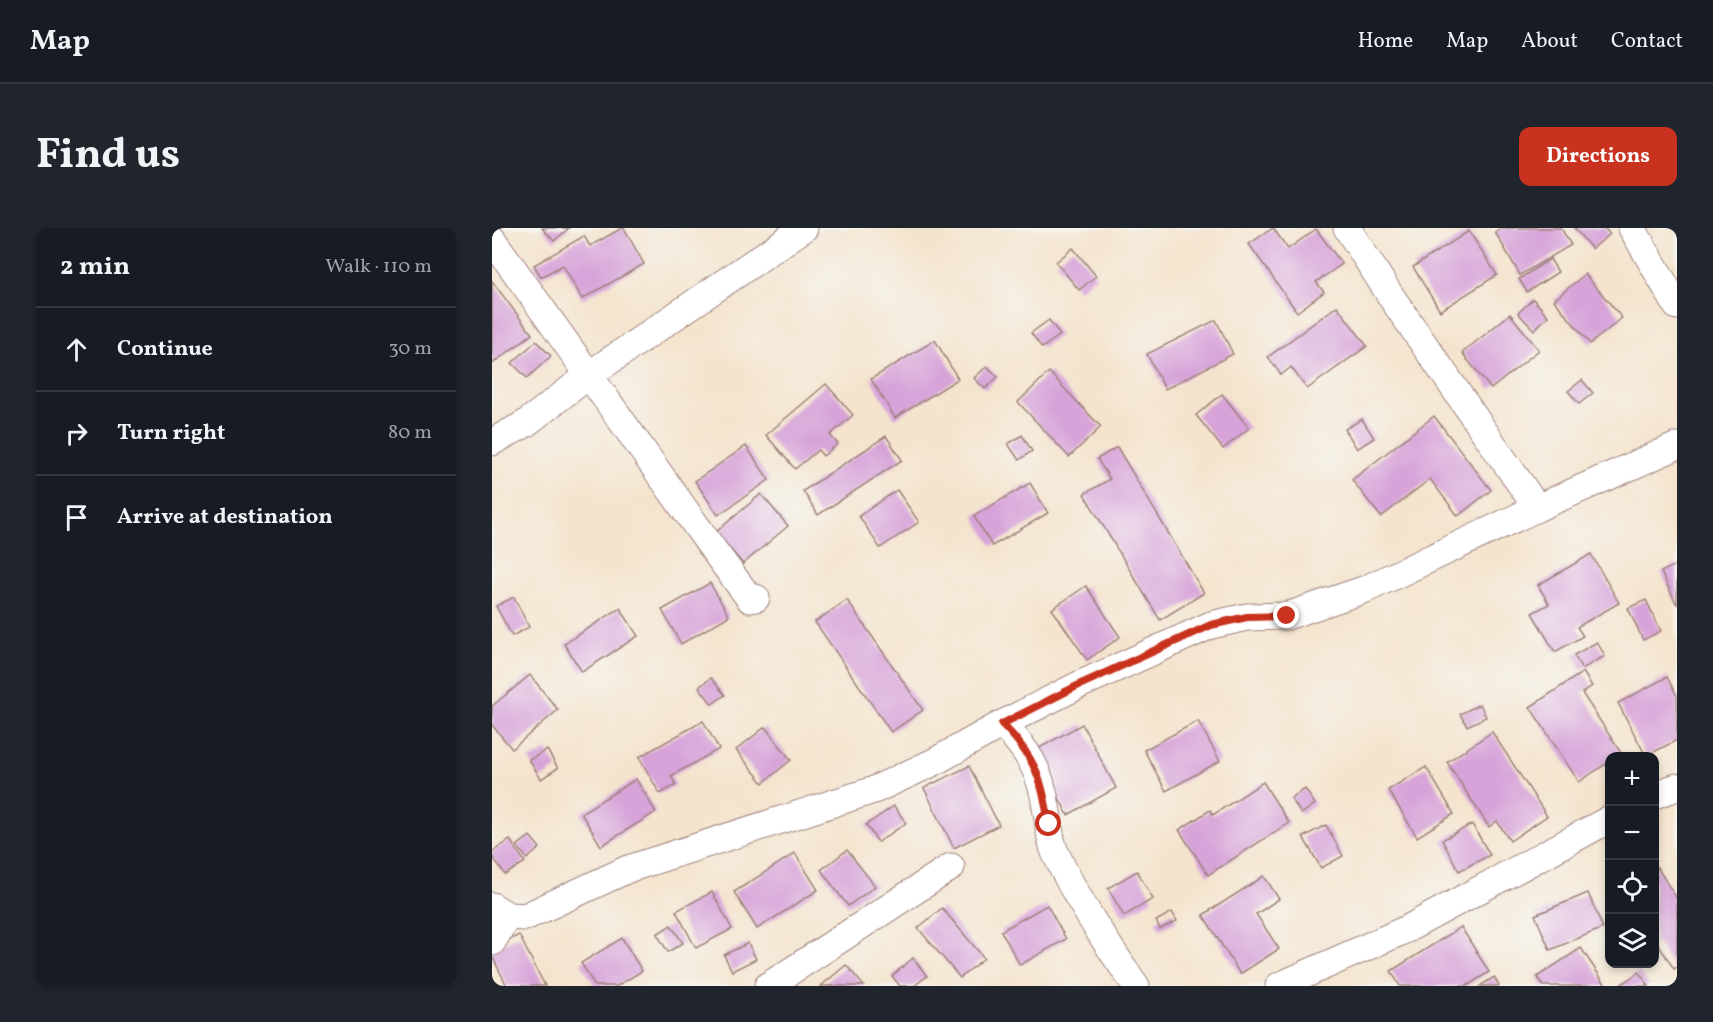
<!DOCTYPE html>
<meta charset="utf-8">
<style>
:root{--surface:#171b24;--page:#20242c;--text:#f1f3f6;--muted:#9ea1a6;--line:#363941;--accent:#c8321e}
body{margin:0;font-family:Vollkorn,serif;background:var(--page);color:var(--text)}
.controls{position:absolute;right:18px;bottom:18px;display:grid;overflow:hidden;border-radius:12px;box-shadow:0 3px 9px #0003}
.controls button{width:54px;height:54px;display:grid;place-items:center;padding:0;border:0;border-bottom:2px solid var(--line);background:var(--surface);color:var(--text);font:30px sans-serif}
.stop{position:absolute;width:18px;height:18px;margin:-14px;border:4px solid #c8321e;border-radius:50%;background:#fff}
.stop.end{background:#c8321e;border-color:#fff;box-shadow:0 2px 6px #0008}
.list{margin:0;padding:0;list-style:none}
h2{display:flex;justify-content:space-between;align-items:center;height:78px;margin:0;padding:0 24px;font-size:26px}
h2 small{font-size:20px;font-weight:400;color:var(--muted)}
.list li{display:grid;grid-template-columns:39px 1fr auto;gap:18px;align-items:center;box-sizing:border-box;height:84px;padding:0 24px;border-top:2px solid var(--line)}
.list b{display:block;font-size:22px;white-space:nowrap}
.list em{font-size:20px;font-style:normal;color:var(--muted)}
.icon{flex:none;width:33px;height:33px;fill:none;stroke:currentColor;stroke-width:2;stroke-linecap:round;stroke-linejoin:round}
.map{position:relative;flex:none;width:1185px;height:758px;overflow:hidden;border-radius:12px}
header{display:flex;align-items:center;gap:36px;box-sizing:border-box;height:84px;padding:0 30px;background:var(--surface);border-bottom:2px solid var(--line)}
header strong{font-size:28px}
nav{display:flex;gap:33px;margin-inline-start:auto;font-size:21px}
.intro{display:flex;align-items:center;justify-content:space-between;box-sizing:border-box;height:144px;padding:0 36px}
h1{margin:0;font-size:42px}
.button{padding:15px 27px;border-radius:12px;background:var(--accent);color:#fff;font-size:21px;font-weight:700}
main{display:flex;gap:36px;padding:0 36px}
aside{flex:1;background:var(--surface);border-radius:12px;box-shadow:0 3px 9px #0003}
.map>svg:first-child{display:block}
</style>
<header>
<strong>Map</strong>
<nav><a>Home</a><a>Map</a><a>About</a><a>Contact</a></nav>
</header>
<div class="intro"><h1>Find us</h1><a class="button">Directions</a></div>
<main>
<aside>
<h2>2 min<small>Walk · 110 m</small></h2>
<ul class="list">
<li><svg class="icon" aria-label="ahead" viewBox="0 0 24 24"><path d="M12 20V5M6 11l6-6 6 6"/></svg><div><b>Continue</b></div><em>30 m</em></li>
<li><svg class="icon" aria-label="right" viewBox="0 0 24 24"><path d="M7 20v-9h11M14 6l5 5-5 5"/></svg><div><b>Turn right</b></div><em>80 m</em></li>
<li><svg class="icon" aria-label="arrive" viewBox="0 0 24 24"><path d="M6 21V4h12l-3 4 3 4H6"/></svg><div><b>Arrive at destination</b></div></li>
</ul>
</aside>
<div class="map">
<svg width="1185" height="758" viewBox="0 0 1185 758">
<rect width="100%" height="100%" fill="#f6f6f2"/>
<filter id="ink" filterUnits="userSpaceOnUse"><feTurbulence type="fractalNoise" baseFrequency=".0167" numOctaves="2"/><feDisplacementMap in="SourceGraphic" scale="12" xChannelSelector="R" yChannelSelector="G"/><feConvolveMatrix kernelMatrix="1 2 1 2 8 2 1 2 1" color-interpolation-filters="sRGB"/></filter>
<filter id="wash" filterUnits="userSpaceOnUse"><feTurbulence type="fractalNoise" baseFrequency=".008" numOctaves="4" result="noise"/><feDisplacementMap in="SourceGraphic" scale="24" xChannelSelector="R" yChannelSelector="G"/><feGaussianBlur stdDeviation="1.35" result="paint"/><feColorMatrix in="noise" values="0 0 0 0 0 0 0 0 0 0 0 0 0 0 0 0 0 1.4 0 .05"/><feComposite in="paint" operator="in"/></filter>
<g filter="url(#wash)">
<rect width="100%" height="100%" fill="#f4e4ce"/>
<g id="blocks">
<!-- building -->
<g fill="#d7a3d9">
<polygon points="50,0 77,0 62,13"/>
<polygon points="130,0 132,0 152,36 90,71 71,37 49,49 42,37 92,8 98,18"/>
<polygon points="781,0 796,21 824,1 850,36 824,54 832,64 805,84 757,16"/>
<polygon points="1011,0 1069,0 1079,17 1028,47 1003,4"/>
<polygon points="1082,0 1112,0 1118,6 1100,21"/>
<polygon points="977,3 1005,47 948,83 921,39"/>
<polygon points="581,20 604,48 587,62 564,34"/>
<polygon points="1058,31 1066,44 1035,64 1027,51"/>
<polygon points="1093,46 1130,90 1098,116 1062,72"/>
<polygon points="0,53 40,106 0,136"/>
<polygon points="1041,71 1056,88 1042,102 1026,85"/>
<polygon points="845,78 875,118 815,161 799,139 789,147 776,129"/>
<polygon points="1018,86 1047,122 999,161 970,125"/>
<polygon points="557,92 568,107 550,120 539,105"/>
<polygon points="724,92 741,126 673,161 655,126"/>
<polygon points="443,112 466,151 403,190 379,151"/>
<polygon points="44,113 59,128 35,150 20,135"/>
<polygon points="495,138 506,149 493,161 482,150"/>
<polygon points="557,144 609,199 577,229 526,174"/>
<polygon points="1090,152 1101,165 1087,176 1076,163"/>
<polygon points="334,156 361,187 338,207 346,216 331,228 326,222 303,241 274,207"/>
<polygon points="730,166 757,200 731,221 704,187"/>
<polygon points="942,188 999,262 966,288 938,251 889,289 860,252"/>
<polygon points="870,191 882,210 865,221 853,201"/>
<polygon points="530,207 540,223 527,232 516,216"/>
<polygon points="394,208 410,232 326,287 311,263"/>
<polygon points="254,218 277,252 226,287 203,253"/>
<polygon points="625,219 712,365 668,392 592,266 618,251 605,231"/>
<polygon points="538,255 556,285 500,318 482,288"/>
<polygon points="405,262 427,294 388,320 367,288"/>
<polygon points="269,266 296,298 251,336 224,304"/>
<polygon points="1099,326 1127,375 1085,399 1091,408 1063,424 1040,385 1057,376 1046,357"/>
<polygon points="1185,336 1185,377 1169,344"/>
<polygon points="218,355 237,388 189,416 170,382"/>
<polygon points="594,358 628,409 595,432 560,381"/>
<polygon points="22,369 37,399 20,408 4,378"/>
<polygon points="355,372 431,482 399,504 323,394"/>
<polygon points="1154,372 1169,403 1151,412 1136,380"/>
<polygon points="128,380 146,408 90,444 72,416"/>
<polygon points="1105,414 1113,428 1090,441 1082,427"/>
<polygon points="1091,444 1100,458 1090,465 1129,525 1125,528 1118,528 1118,533 1087,554 1038,479"/>
<polygon points="38,447 66,482 20,521 0,497 0,478"/>
<polygon points="1175,449 1185,468 1185,512 1154,528 1126,475"/>
<polygon points="219,450 233,467 220,476 207,459"/>
<polygon points="988,476 994,489 975,498 968,486"/>
<polygon points="211,493 227,521 179,548 184,557 168,566 147,529"/>
<polygon points="706,493 728,533 674,563 652,522"/>
<polygon points="590,496 624,560 576,587 542,523"/>
<polygon points="273,499 299,532 271,555 244,522"/>
<polygon points="1000,504 1055,588 1018,613 1005,593 997,599 955,534"/>
<polygon points="55,522 66,540 49,551 37,532"/>
<polygon points="477,538 507,597 462,620 432,560"/>
<polygon points="934,539 962,586 925,609 896,562"/>
<polygon points="144,551 164,584 109,618 89,585"/>
<polygon points="771,554 797,595 716,647 687,602 718,582 721,587"/>
<polygon points="813,561 823,576 809,586 799,570"/>
<polygon points="402,578 414,595 386,614 374,597"/>
<polygon points="980,596 998,627 967,643 950,612"/>
<polygon points="834,597 851,628 829,640 811,609"/>
<polygon points="38,608 48,620 35,631 25,618"/>
<polygon points="18,612 33,634 13,647 0,628 0,624"/>
<polygon points="355,622 383,658 356,678 329,642"/>
<polygon points="303,625 326,662 265,701 242,664"/>
<polygon points="1165,639 1185,671 1185,739 1182,741 1162,710 1162,641"/>
<polygon points="645,643 661,671 632,688 616,660"/>
<polygon points="772,648 787,671 764,686 787,721 748,746 711,687"/>
<polygon points="220,664 240,701 204,720 184,683"/>
<polygon points="1096,665 1111,700 1058,722 1043,687"/>
<polygon points="555,677 574,711 528,737 509,703"/>
<polygon points="450,680 492,730 468,750 426,700"/>
<polygon points="680,684 685,693 668,701 664,693"/>
<polygon points="179,697 191,715 176,724 165,706"/>
<polygon points="969,699 997,744 975,758 908,758 899,743"/>
<polygon points="27,707 53,758 15,758 0,728 0,721"/>
<polygon points="130,710 150,743 125,758 103,758 89,735"/>
<polygon points="256,715 264,731 240,743 232,727"/>
<polygon points="1089,720 1113,756 1111,758 1051,758 1045,749"/>
<polygon points="421,730 435,748 422,758 408,758 400,748"/>
<polygon points="354,737 372,758 329,758"/>
<polygon points="1147,744 1157,758 1127,758"/>
<polygon points="1002,749 1007,758 988,758"/>
</g>
</g>
</g>
<g filter="url(#ink)">
<use href="#blocks" fill-opacity="0" stroke="#9f827c" stroke-width="1.5"/>
<g fill="none" stroke-linecap="round" stroke-linejoin="round">
<!-- minor casing -->
<g stroke="#9f827c" stroke-width="29">
<g id="minor">
<polyline points="855,0 900,70 1045,280"/>
<polyline points="1140,0 1185,78"/>
<polyline points="0,11 223,324 258,371 264,370"/>
<polyline points="0,214 33,196 97,147 312,0"/>
<path d="M510 496C535 521 549 543 554 579 557 593 557 611 563 624 584 671 615 716 644 758"/>
<polyline points="1162,567 1185,559"/>
<polyline points="0,678 16,688 33,689 136,641 382,562 442,534 510,496 587,457 719,397 755,389 795,388 874,361 1045,280 1185,218"/>
<polyline points="0,714 16,688"/>
<polyline points="276,758 459,639"/>
<polyline points="787,758 915,701 1118,591"/>
</g>
</g>
<!-- minor -->
<use href="#minor" stroke="#fff" stroke-width="27"/>
</g>
</g>
<g fill="none" stroke-linecap="round" stroke-linejoin="round" filter="url(#ink)">
<!-- route -->
<path stroke="#c8321e" stroke-width="8" d="M557 596C550 550 543 529 510 496L587 457 719 397 755 389 795 388"/>
</g>
</svg>
<div class="controls">
<button>+</button>
<button>−</button>
<button><svg class="icon" aria-label="locate" viewBox="0 0 24 24"><circle cx="12" cy="12" r="6"/><path d="M12 2v4M12 18v4M2 12h4M18 12h4"/></svg></button>
<button><svg class="icon" aria-label="layers" viewBox="0 0 24 24"><path d="M12 4l9 5-9 5-9-5zM3 14l9 5 9-5"/></svg></button>
</div>
<div class="stop" style="left:557px;top:596px"></div>
<div class="stop end" style="left:795px;top:388px"></div>
</div>
</main>
